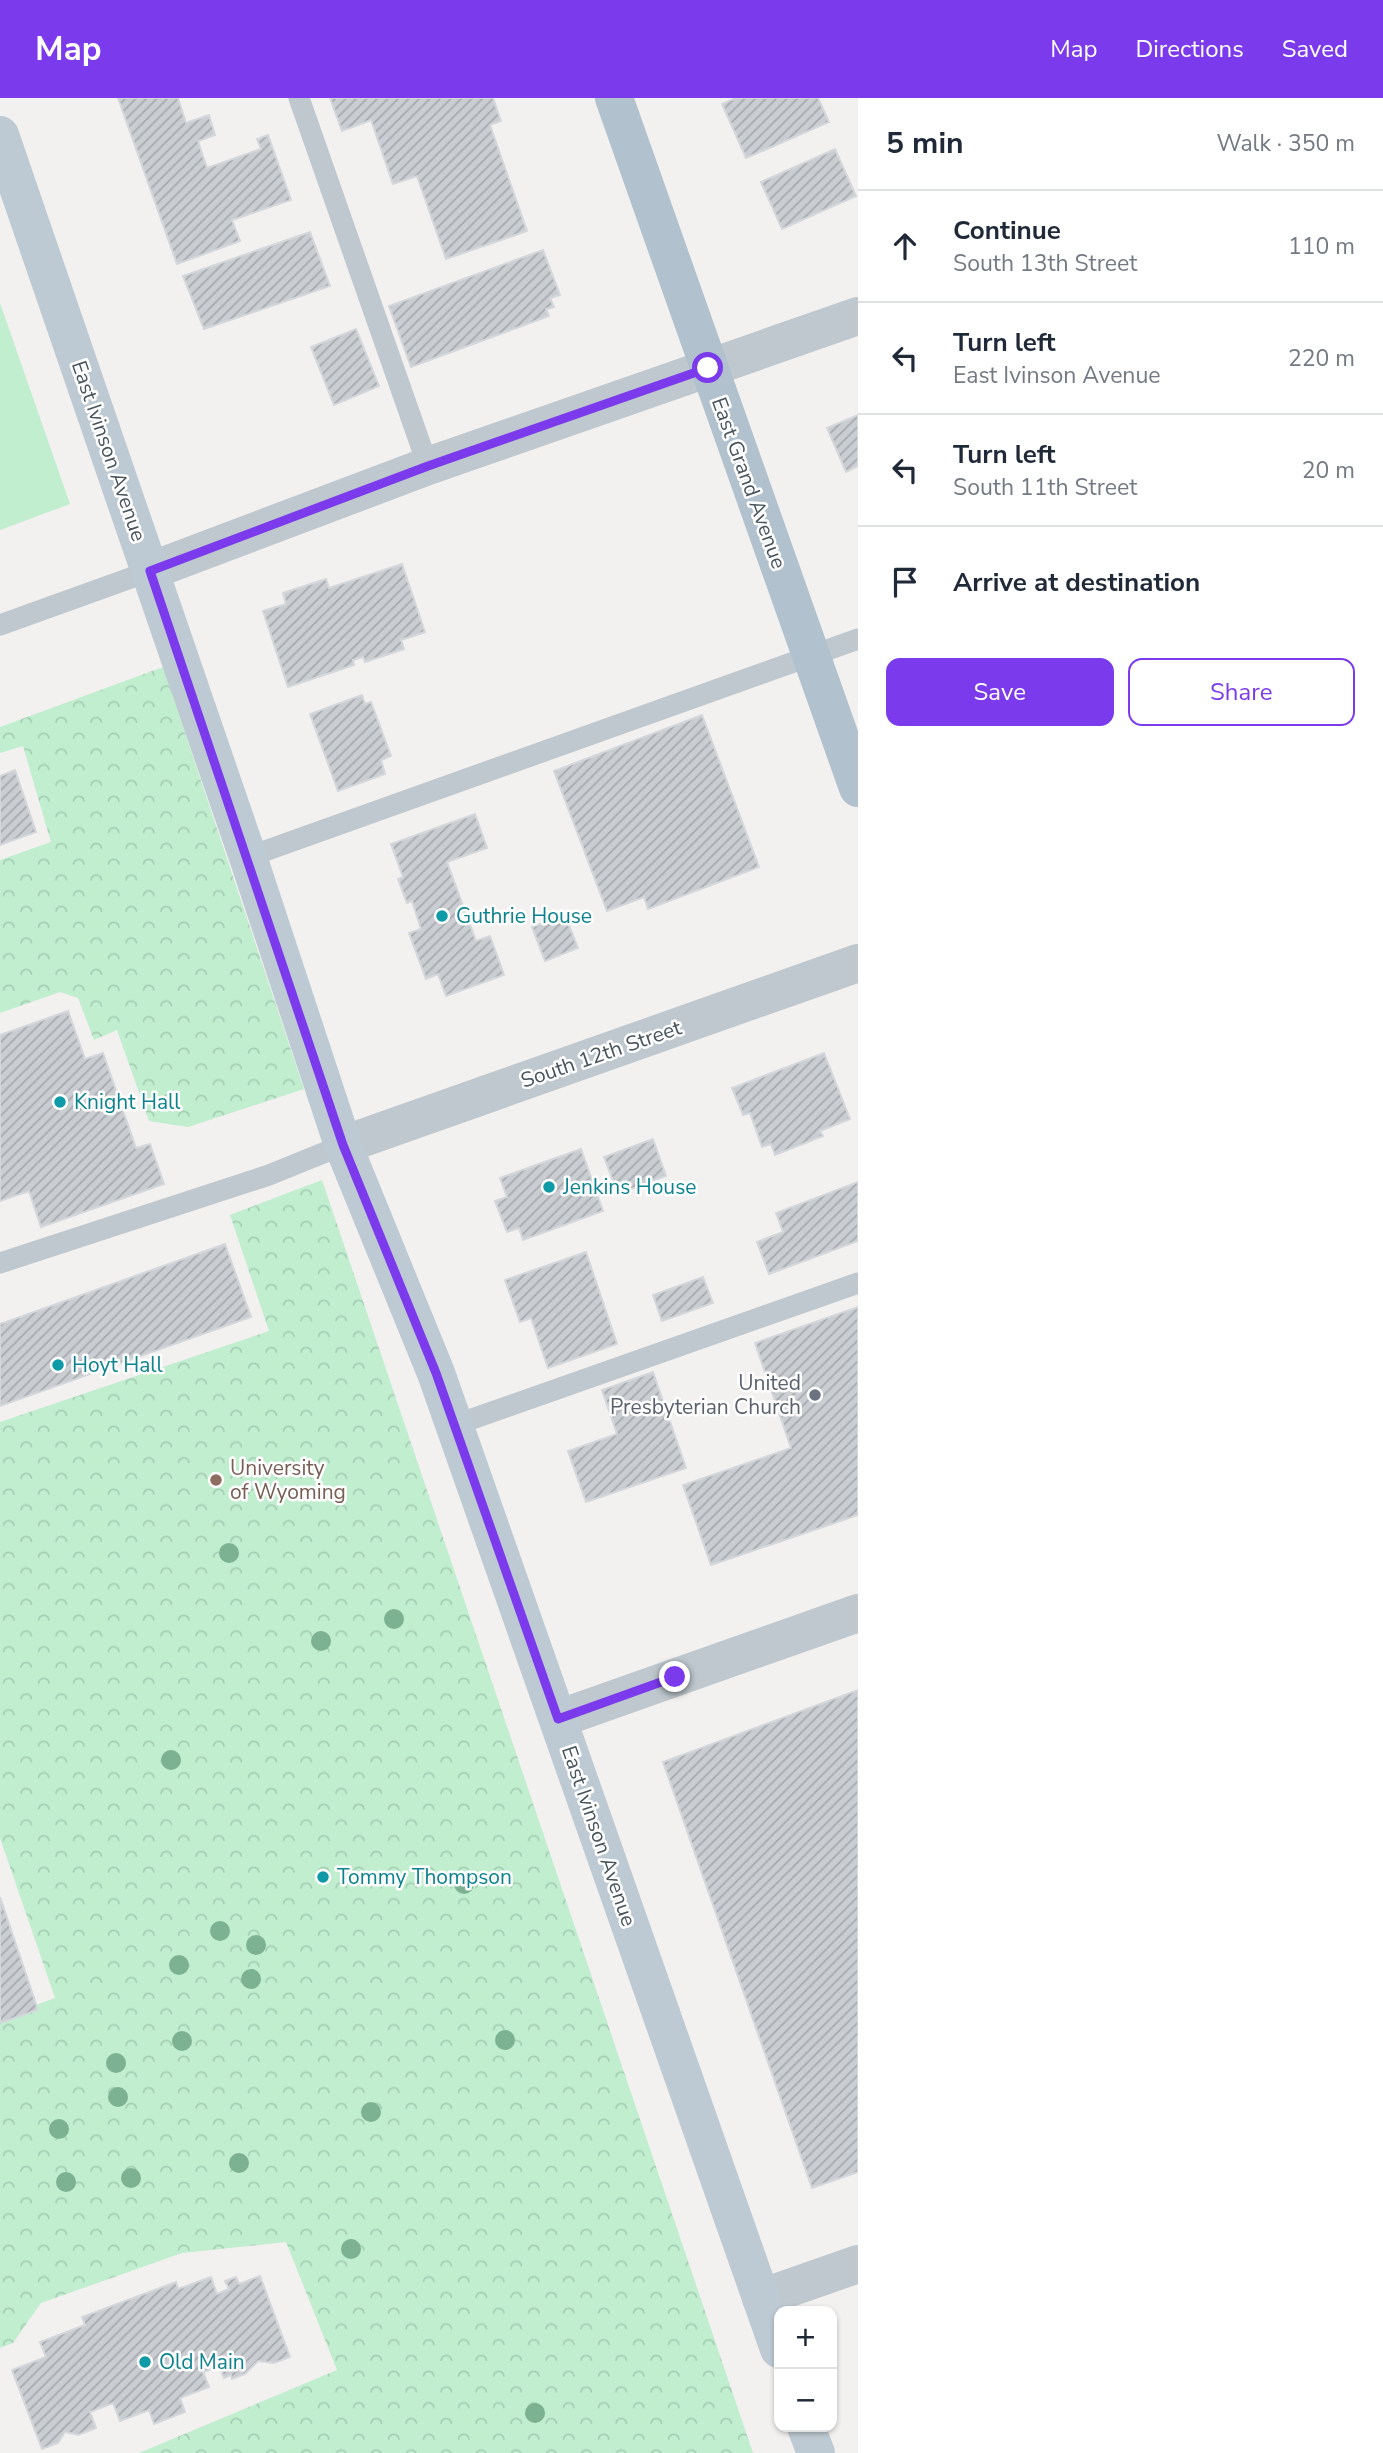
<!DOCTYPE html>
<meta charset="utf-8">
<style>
:root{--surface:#fff;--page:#f6f6f7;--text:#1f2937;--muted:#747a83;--line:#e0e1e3;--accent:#7c3aed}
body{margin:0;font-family:"Nunito Sans",sans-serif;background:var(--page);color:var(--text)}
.controls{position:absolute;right:21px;bottom:21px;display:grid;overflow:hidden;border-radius:14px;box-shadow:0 2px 5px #0004}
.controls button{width:63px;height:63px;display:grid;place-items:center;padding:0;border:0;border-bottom:2px solid var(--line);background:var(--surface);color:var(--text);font:35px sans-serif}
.stop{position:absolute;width:21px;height:21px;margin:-16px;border:5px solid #7c3aed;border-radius:50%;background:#fff}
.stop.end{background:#7c3aed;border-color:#fff;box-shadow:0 2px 7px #0008}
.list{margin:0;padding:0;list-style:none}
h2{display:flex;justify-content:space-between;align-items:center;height:91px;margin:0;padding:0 28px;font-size:30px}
h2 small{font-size:23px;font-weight:400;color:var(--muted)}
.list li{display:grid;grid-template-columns:46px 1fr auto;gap:21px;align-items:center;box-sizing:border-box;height:112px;padding:0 28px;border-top:2px solid var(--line)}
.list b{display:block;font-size:26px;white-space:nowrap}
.list p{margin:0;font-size:23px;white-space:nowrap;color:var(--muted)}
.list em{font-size:23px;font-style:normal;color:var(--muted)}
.actions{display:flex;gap:14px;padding:21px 28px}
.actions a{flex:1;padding:16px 0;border:2px solid var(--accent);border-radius:14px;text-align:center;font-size:24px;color:var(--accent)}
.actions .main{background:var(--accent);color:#fff}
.icon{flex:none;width:38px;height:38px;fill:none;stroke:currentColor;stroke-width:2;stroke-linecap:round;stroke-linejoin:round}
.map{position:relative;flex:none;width:858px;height:2355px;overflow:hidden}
header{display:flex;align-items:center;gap:42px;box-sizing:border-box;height:98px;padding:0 35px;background:var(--accent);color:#fff}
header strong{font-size:33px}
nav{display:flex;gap:38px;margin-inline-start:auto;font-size:24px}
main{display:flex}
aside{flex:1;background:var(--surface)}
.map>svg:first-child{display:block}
</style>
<header>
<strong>Map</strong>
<nav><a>Map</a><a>Directions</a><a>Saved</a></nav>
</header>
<main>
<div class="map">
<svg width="858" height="2355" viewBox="0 0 858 2355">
<defs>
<pattern id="park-crowns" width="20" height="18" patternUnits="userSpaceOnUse" patternTransform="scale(1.75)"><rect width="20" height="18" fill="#c0eecf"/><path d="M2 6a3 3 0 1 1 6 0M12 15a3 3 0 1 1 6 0" fill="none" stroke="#a6ceb4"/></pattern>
<pattern id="building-hatch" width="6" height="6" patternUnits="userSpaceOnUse" patternTransform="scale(1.75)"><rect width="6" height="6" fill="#caced3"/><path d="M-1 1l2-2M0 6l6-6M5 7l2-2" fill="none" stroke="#a6aaae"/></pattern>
</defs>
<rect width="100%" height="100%" fill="#f3f0f0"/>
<!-- grass -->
<polygon fill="#c0eecf" points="0,205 70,406 0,432"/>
<!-- park -->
<g fill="url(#park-crowns)">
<polygon points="163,569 304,991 188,1029 149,1023 117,932 94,942 78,900 60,894 0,915 0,762 51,744 23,648 0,655 0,629"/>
<polygon points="322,1082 753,2355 139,2355 337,2272 286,2144 182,2155 41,2205 13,2245 0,2250 0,1920 55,1900 0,1740 0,1324 269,1233 230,1117"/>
</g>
<!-- building -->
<g fill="url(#building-hatch)" stroke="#d4d7db" stroke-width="2">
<polygon points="118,0 178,0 186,25 209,17 215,37 198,43 207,70 261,51 257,41 268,37 291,102 232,122 240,143 177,166"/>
<polygon points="330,0 493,0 501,23 490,27 527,133 446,161 417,78 393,86 371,22 342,33"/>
<polygon points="736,0 818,0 829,24 746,60 722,6"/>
<polygon points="835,51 856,98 782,131 761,84"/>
<polygon points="310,134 330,188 204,231 183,178"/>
<polygon points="543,152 560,197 550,200 554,209 546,211 549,218 411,269 389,208"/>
<polygon points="356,231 379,288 334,307 311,249"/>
<polygon points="858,317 858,368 846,374 827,330"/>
<polygon points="402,466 425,534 401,542 404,551 365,564 363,559 353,562 354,567 288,589 263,513 286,506 283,495 326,481 329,490"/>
<polygon points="362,597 365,606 371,604 391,658 381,662 385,676 338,693 310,616"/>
<polygon points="702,617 759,769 648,811 644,799 607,813 554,673"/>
<polygon points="15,672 36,734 0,747 0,678"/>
<polygon points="475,716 487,750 447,764 476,843 490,838 504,877 446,898 438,876 426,881 409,835 421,831 412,803 407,805 398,781 403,779 391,746"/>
<polygon points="565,817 578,850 545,863 532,829"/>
<polygon points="68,913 85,961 103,955 136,1050 150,1046 164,1086 41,1129 29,1093 0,1103 0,937"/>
<polygon points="824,955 850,1021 820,1033 823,1038 775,1057 771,1046 762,1049 750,1015 743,1017 732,990"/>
<polygon points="653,1041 666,1078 618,1096 604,1059"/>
<polygon points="581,1051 603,1113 523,1142 519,1130 507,1134 495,1103 507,1099 500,1080"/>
<polygon points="858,1084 858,1143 769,1176 757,1144 783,1134 776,1115"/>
<polygon points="225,1146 251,1219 0,1308 0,1226"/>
<polygon points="586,1154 617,1246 548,1270 531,1220 520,1224 505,1182"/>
<polygon points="703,1179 713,1205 662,1223 653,1197"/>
<polygon points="858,1209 858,1417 711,1467 683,1387 791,1350 755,1245"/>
<polygon points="653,1274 686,1370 586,1404 568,1353 617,1336 602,1292"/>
<polygon points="858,1592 858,2074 812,2090 663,1664"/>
<polygon points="0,1799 38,1912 0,1925"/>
<polygon points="260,2178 290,2259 274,2265 258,2263 245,2276 232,2281 231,2277 224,2280 219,2268 203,2274 209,2289 180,2300 185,2314 154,2326 149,2312 120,2323 113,2305 90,2314 96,2330 78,2337 65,2334 58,2345 42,2351 12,2272 46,2259 40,2244 85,2227 82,2219 176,2184 178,2191 211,2179 217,2196 229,2191 225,2183 236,2179 239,2186"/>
</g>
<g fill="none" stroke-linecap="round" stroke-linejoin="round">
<!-- lane -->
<g stroke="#bec8ce" stroke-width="21">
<polyline points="299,0 428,368"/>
<polyline points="0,527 150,473"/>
<polyline points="248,759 858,541"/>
<polyline points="0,1165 269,1077 343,1047"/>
<polyline points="455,1327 858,1185"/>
</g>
<!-- street -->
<g stroke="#bec8ce" stroke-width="38">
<polyline points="150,473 428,368 858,218"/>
<polyline points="343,1047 858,865"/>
<polyline points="558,1621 858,1515"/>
<polyline points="761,2200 858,2166"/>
</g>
<!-- secondary -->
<g stroke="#becad3" stroke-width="38">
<polyline points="0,37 248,759 343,1047 436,1275 779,2251"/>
<polyline points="806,2329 816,2355"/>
</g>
<!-- primary -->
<polyline stroke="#b1c1ce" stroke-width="38" points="614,0 858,690"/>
</g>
<!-- trees -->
<g fill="#7cb192">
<circle cx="229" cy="1455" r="10"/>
<circle cx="394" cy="1521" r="10"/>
<circle cx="321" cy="1543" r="10"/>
<circle cx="171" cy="1662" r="10"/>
<circle cx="464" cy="1786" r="10"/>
<circle cx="220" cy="1833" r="10"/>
<circle cx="256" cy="1847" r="10"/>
<circle cx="179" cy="1867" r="10"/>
<circle cx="251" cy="1881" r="10"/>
<circle cx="505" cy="1942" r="10"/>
<circle cx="182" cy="1943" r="10"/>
<circle cx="116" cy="1965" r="10"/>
<circle cx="118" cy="1999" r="10"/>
<circle cx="371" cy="2014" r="10"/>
<circle cx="59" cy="2031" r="10"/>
<circle cx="239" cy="2065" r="10"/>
<circle cx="131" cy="2080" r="10"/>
<circle cx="66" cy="2084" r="10"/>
<circle cx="351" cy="2151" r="10"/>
<circle cx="535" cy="2315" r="10"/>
</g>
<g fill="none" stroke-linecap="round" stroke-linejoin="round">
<!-- route -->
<polyline stroke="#7c3aed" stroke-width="9" points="675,1579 558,1621 436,1275 343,1047 150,473 428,368 708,270"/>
</g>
<!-- markers -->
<g fill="#0f9aa8" stroke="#fff" stroke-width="2.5">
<circle cx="442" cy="818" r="7"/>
<circle cx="60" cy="1004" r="7"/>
<circle cx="549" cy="1089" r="7"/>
<circle cx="58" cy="1267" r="7"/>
<circle cx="323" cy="1779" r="7"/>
<circle cx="145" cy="2264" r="7"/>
</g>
<circle fill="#6b7280" stroke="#fff" stroke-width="2.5" cx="815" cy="1297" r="7"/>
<circle fill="#8d6e63" stroke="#fff" stroke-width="2.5" cx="216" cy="1382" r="7"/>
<g text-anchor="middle" stroke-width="5" stroke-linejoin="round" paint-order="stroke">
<!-- street labels -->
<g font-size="21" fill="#48555d" stroke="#fff">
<text transform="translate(109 353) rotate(71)" y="7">East Ivinson Avenue</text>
<text transform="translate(749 385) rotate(70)" y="7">East Grand Avenue</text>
<text transform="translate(601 956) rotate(-19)" y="7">South 12th Street</text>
<text transform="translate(599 1738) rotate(71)" y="7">East Ivinson Avenue</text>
</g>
<!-- culture labels -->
<g font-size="21" fill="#0d838f" stroke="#fff" text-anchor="start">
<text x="456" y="825">Guthrie House</text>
<text x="74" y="1011">Knight Hall</text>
<text x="563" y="1096">Jenkins House</text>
<text x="72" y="1274">Hoyt Hall</text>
<text x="337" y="1786">Tommy Thompson</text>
<text x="159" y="2271">Old Main</text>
</g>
<!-- worship labels -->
<g font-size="21" fill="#5b616d" stroke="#fff" text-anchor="end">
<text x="801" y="1292">United<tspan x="801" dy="24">Presbyterian Church</tspan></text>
</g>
<!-- education labels -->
<g font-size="21" fill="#785e54" stroke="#fff" text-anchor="start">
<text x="230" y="1377">University<tspan x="230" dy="24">of Wyoming</tspan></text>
</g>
</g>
</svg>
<div class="controls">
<button>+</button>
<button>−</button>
</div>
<div class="stop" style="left:708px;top:270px"></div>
<div class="stop end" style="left:675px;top:1579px"></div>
</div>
<aside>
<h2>5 min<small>Walk · 350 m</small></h2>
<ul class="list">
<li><svg class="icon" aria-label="ahead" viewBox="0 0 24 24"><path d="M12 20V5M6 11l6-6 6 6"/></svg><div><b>Continue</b><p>South 13th Street</p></div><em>110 m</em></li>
<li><svg class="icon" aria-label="left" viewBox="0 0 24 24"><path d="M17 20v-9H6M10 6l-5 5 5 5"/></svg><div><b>Turn left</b><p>East Ivinson Avenue</p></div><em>220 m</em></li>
<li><svg class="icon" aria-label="left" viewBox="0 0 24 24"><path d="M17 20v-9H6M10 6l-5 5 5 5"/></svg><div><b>Turn left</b><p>South 11th Street</p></div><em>20 m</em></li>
<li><svg class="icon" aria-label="arrive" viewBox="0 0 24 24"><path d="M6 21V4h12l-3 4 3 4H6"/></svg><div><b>Arrive at destination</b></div></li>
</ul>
<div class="actions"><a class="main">Save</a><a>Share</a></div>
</aside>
</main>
